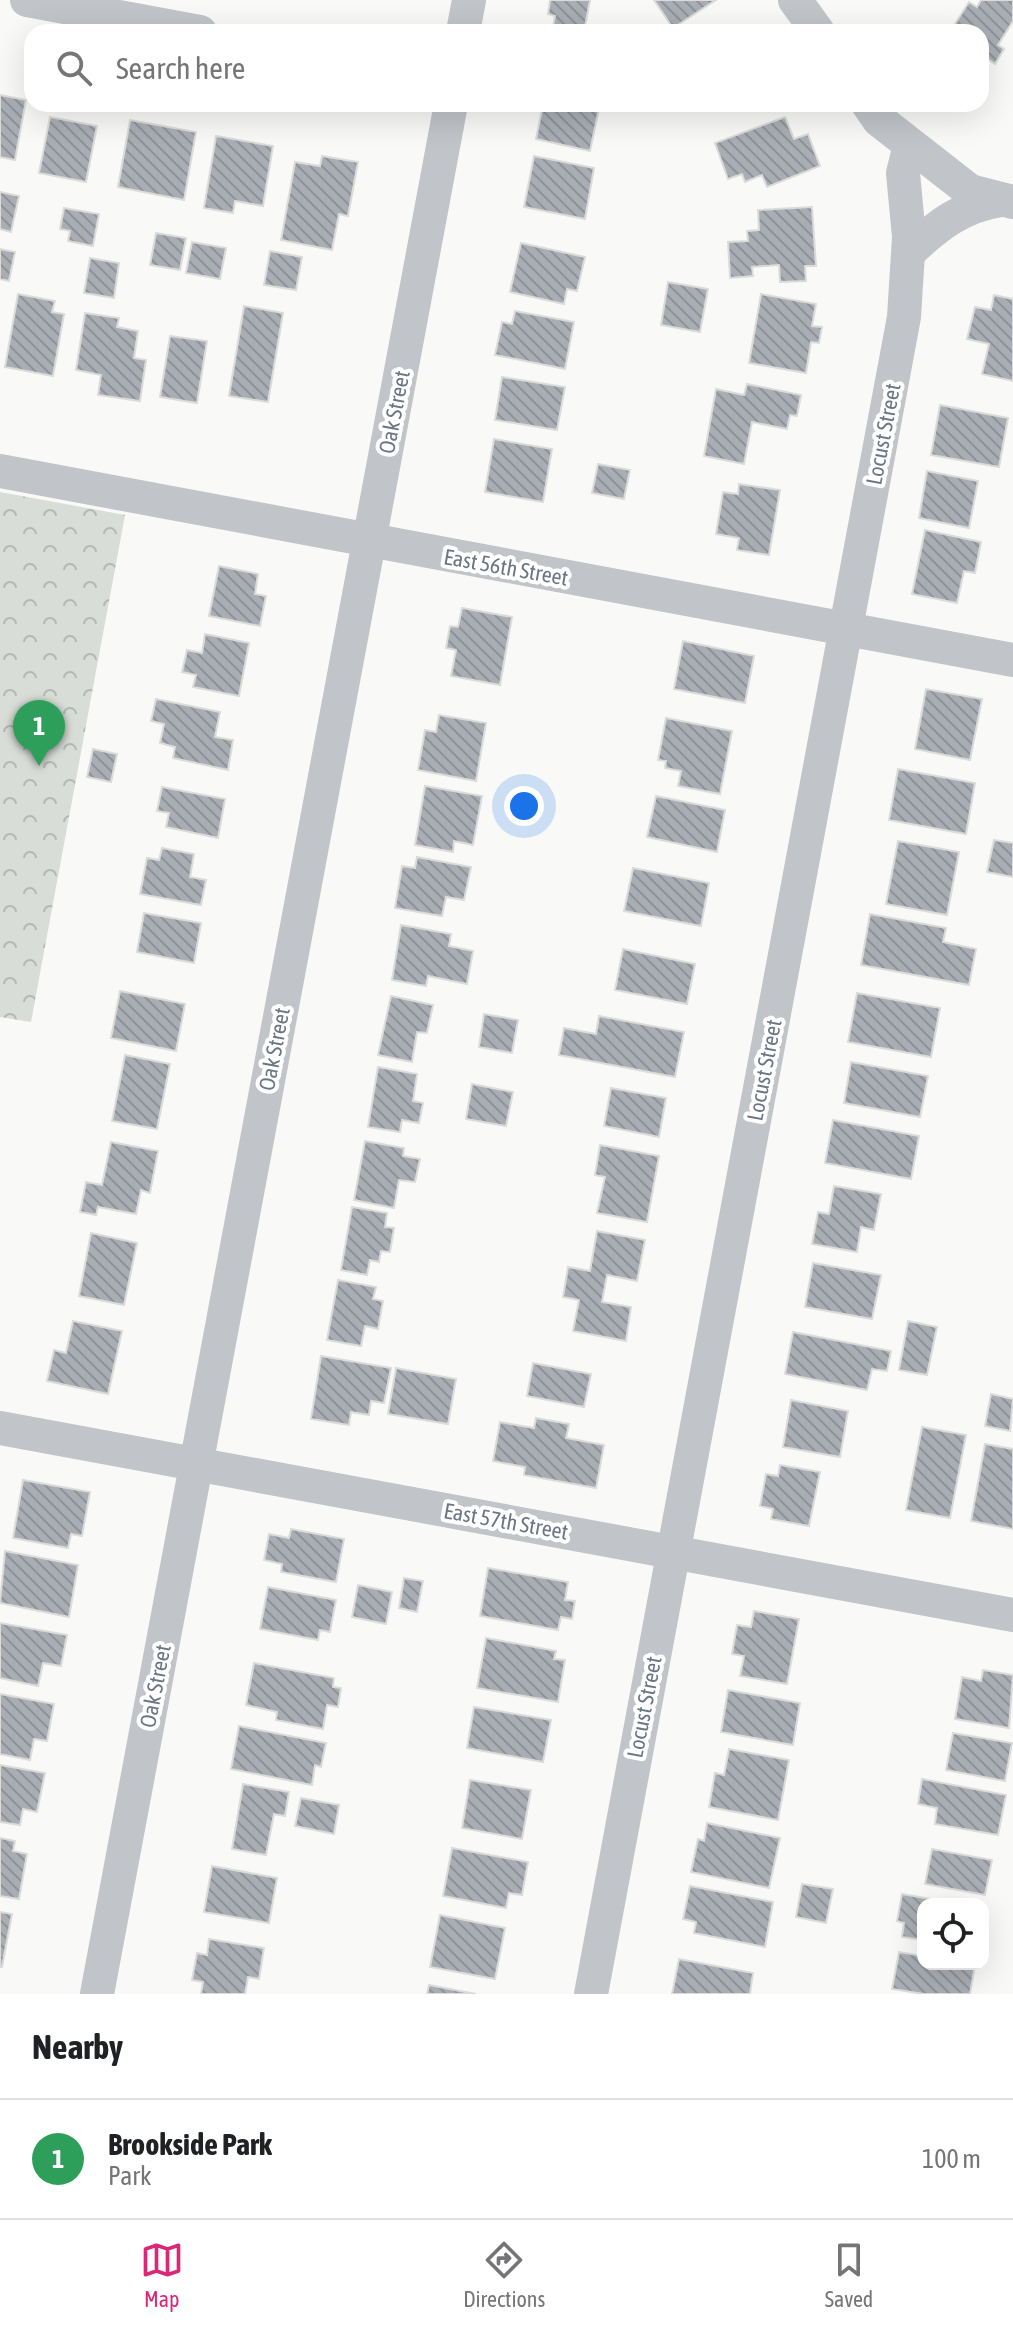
<!DOCTYPE html>
<style>
:root{--surface:#fff;--page:#f2f2f2;--text:#202124;--muted:#757577;--line:#e0e0e0;--accent:#db2777}
body{margin:0;font-family:"Asap Condensed",sans-serif;background:var(--page);color:var(--text)}
.controls{position:absolute;right:24px;bottom:24px;display:grid;overflow:hidden;border-radius:16px;box-shadow:0 8px 32px #0002}
.controls button{width:72px;height:72px;display:grid;place-items:center;padding:0;border:0;border-bottom:2px solid var(--line);background:var(--surface);color:var(--text);font:40px sans-serif}
.you{position:absolute;left:524px;top:806px;width:28px;height:28px;margin:-20px;border:6px solid #fff;border-radius:50%;background:#1a73e8;box-shadow:0 0 0 12px #1a73e833}
.badge{display:grid;place-items:center;width:52px;height:52px;border-radius:50%;background:var(--accent);color:#fff;font-size:26px;font-weight:700}
.pin{position:absolute;translate:-50% -66px;filter:drop-shadow(0 2px 4px #0008)}
.pin::after{content:'';position:absolute;top:42px;width:28px;height:24px;background:inherit;clip-path:polygon(0 0,100% 0,50% 100%)}
.list{margin:0;padding:0;list-style:none}
h2{display:flex;justify-content:space-between;align-items:center;height:104px;margin:0;padding:0 32px;font-size:34px}
h2 small{font-size:26px;font-weight:400;color:var(--muted)}
.list li{display:grid;grid-template-columns:52px 1fr auto;gap:24px;align-items:center;box-sizing:border-box;height:120px;padding:0 32px;border-top:2px solid var(--line)}
.list b{display:block;font-size:30px;white-space:nowrap}
.list p{margin:0;font-size:26px;white-space:nowrap;color:var(--muted)}
.list em{font-size:26px;font-style:normal;color:var(--muted)}
.icon{flex:none;width:44px;height:44px;fill:none;stroke:currentColor;stroke-width:2;stroke-linecap:round;stroke-linejoin:round}
.map{position:relative;flex:none;width:1013px;height:1994px;overflow:hidden}
.search{position:absolute;background:var(--surface);box-shadow:0 8px 32px #0002;left:24px;right:24px;top:24px;height:88px;display:flex;align-items:center;gap:20px;box-sizing:border-box;padding:0 28px;border-radius:24px;color:var(--muted);font-size:30px}
.sheet{height:224px;background:var(--surface)}
nav{display:flex;justify-content:space-around;align-items:center;box-sizing:border-box;height:112px;border-top:2px solid var(--line);background:var(--surface);font-size:22px;color:var(--muted)}
nav a{display:grid;justify-items:center;gap:4px}
nav .on{color:var(--accent)}
.map>svg:first-child{display:block}
</style>
<div class="map">
<svg width="1013" height="1994" viewBox="0 0 1013 1994">
<defs>
<pattern id="park-crowns" width="20" height="18" patternUnits="userSpaceOnUse" patternTransform="scale(2)"><rect width="20" height="18" fill="#d8ddd7"/><path d="M2 6a3 3 0 1 1 6 0M12 15a3 3 0 1 1 6 0" fill="none" stroke="#b3b8b4"/></pattern>
<pattern id="building-back-hatch" width="6" height="6" patternUnits="userSpaceOnUse" patternTransform="scale(2)"><rect width="6" height="6" fill="#a9aeb5"/><path d="M-1 5l2 2M0 0l6 6M5-1l2 2" fill="none" stroke="#8e9299"/></pattern>
</defs>
<rect width="100%" height="100%" fill="#f9f9f7"/>
<!-- park -->
<polygon fill="url(#park-crowns)" points="0,492 125,515 31,1022 0,1017"/>
<!-- building -->
<g fill="url(#building-back-hatch)" stroke="#dbdbd9" stroke-width="2">
<polygon points="550,0 590,0 584,32 552,32 555,16 548,14"/>
<polygon points="654,0 716,0 673,28"/>
<polygon points="981,0 1013,0 1013,21 998,45 1004,49 995,64 986,58 981,67 981,32 959,32 953,27 969,2 977,7"/>
<polygon points="0,95 26,100 15,160 0,157"/>
<polygon points="543,104 600,104 590,151 536,139"/>
<polygon points="50,117 97,126 86,182 39,173"/>
<polygon points="785,117 794,139 808,134 820,166 767,187 762,175 745,182 742,174 728,179 715,143"/>
<polygon points="130,120 196,132 184,200 118,187"/>
<polygon points="216,136 273,146 263,206 235,201 233,213 204,208"/>
<polygon points="322,156 358,162 348,216 339,214 332,250 281,240 295,162 320,166"/>
<polygon points="534,156 594,168 585,219 524,207"/>
<polygon points="0,192 19,196 11,232 0,229"/>
<polygon points="812,207 816,266 805,266 806,281 780,282 779,265 752,267 753,276 730,278 728,242 748,241 747,231 759,230 758,210"/>
<polygon points="64,208 99,214 93,246 68,241 70,231 60,229"/>
<polygon points="156,233 186,238 180,270 150,265"/>
<polygon points="192,242 226,248 220,279 186,273"/>
<polygon points="521,243 585,257 577,291 567,289 564,304 510,292"/>
<polygon points="0,249 15,252 9,281 0,279"/>
<polygon points="270,251 302,257 296,290 264,285"/>
<polygon points="90,258 119,263 114,298 84,293"/>
<polygon points="668,282 708,289 700,332 661,325"/>
<polygon points="18,294 55,301 52,312 64,314 53,376 5,367"/>
<polygon points="761,294 816,304 812,326 822,327 819,343 811,342 806,373 749,363"/>
<polygon points="994,295 1013,299 1013,381 982,374 989,344 967,339 975,307 991,310"/>
<polygon points="244,306 283,313 268,402 229,396"/>
<polygon points="515,311 574,322 565,369 495,355 502,322 512,324"/>
<polygon points="85,313 119,318 117,327 138,331 134,358 146,360 140,401 98,395 101,375 76,370"/>
<polygon points="170,336 207,341 197,403 160,397"/>
<polygon points="502,377 565,387 557,430 495,420"/>
<polygon points="747,384 801,395 797,416 790,415 787,429 752,422 744,464 704,456 716,389 744,395"/>
<polygon points="940,405 1008,418 999,467 931,455"/>
<polygon points="494,439 552,449 543,502 485,492"/>
<polygon points="598,464 630,470 624,499 592,493"/>
<polygon points="927,471 978,481 969,528 919,518"/>
<polygon points="739,484 780,490 769,555 737,550 739,538 716,534 723,492 738,494"/>
<polygon points="925,530 981,542 975,573 964,571 957,603 912,594"/>
<polygon points="219,566 258,574 255,594 266,596 260,626 209,616"/>
<polygon points="462,608 512,617 500,685 451,676 456,650 446,648 450,626 458,627"/>
<polygon points="205,634 249,643 239,696 193,687 196,675 182,672 187,650 202,653"/>
<polygon points="683,641 754,656 745,703 674,689"/>
<polygon points="926,689 982,699 970,760 915,749"/>
<polygon points="156,699 220,712 215,737 233,740 228,770 173,758 175,747 160,743 164,724 151,721"/>
<polygon points="439,715 486,723 476,781 418,770 425,730 436,732"/>
<polygon points="666,718 732,731 720,794 678,786 681,771 665,768 666,761 658,760"/>
<polygon points="93,749 117,754 111,782 87,777"/>
<polygon points="898,769 975,783 966,834 889,820"/>
<polygon points="425,786 482,796 473,845 454,841 453,852 415,845"/>
<polygon points="162,787 225,799 218,838 166,827 169,813 157,811"/>
<polygon points="656,796 725,810 717,852 647,837"/>
<polygon points="994,840 1013,843 1013,877 987,872"/>
<polygon points="898,841 959,852 947,915 886,904"/>
<polygon points="162,848 194,854 190,877 206,880 201,905 140,894 147,858 159,860"/>
<polygon points="417,857 471,867 464,900 446,897 442,916 395,908 402,866 415,868"/>
<polygon points="633,868 709,883 701,926 624,911"/>
<polygon points="144,913 201,923 194,963 137,952"/>
<polygon points="870,914 946,928 943,942 976,949 969,985 861,965"/>
<polygon points="401,925 451,934 449,946 473,951 467,984 428,976 426,986 392,980"/>
<polygon points="623,949 695,964 687,1004 615,990"/>
<polygon points="120,991 185,1004 176,1051 111,1038"/>
<polygon points="857,993 940,1008 931,1057 848,1042"/>
<polygon points="391,996 433,1005 427,1033 417,1032 412,1062 378,1055"/>
<polygon points="484,1014 518,1020 512,1053 479,1047"/>
<polygon points="599,1016 684,1032 675,1077 559,1055 564,1028 596,1034"/>
<polygon points="125,1055 170,1064 157,1129 112,1121"/>
<polygon points="851,1062 928,1076 920,1117 844,1103"/>
<polygon points="378,1067 417,1074 413,1101 423,1103 419,1123 402,1120 400,1132 368,1127"/>
<polygon points="472,1084 513,1092 506,1126 466,1119"/>
<polygon points="611,1088 666,1098 659,1137 604,1126"/>
<polygon points="833,1120 919,1136 911,1179 825,1163"/>
<polygon points="365,1141 404,1148 403,1156 420,1159 415,1182 399,1180 394,1208 354,1200"/>
<polygon points="111,1142 158,1151 150,1193 141,1190 136,1214 98,1207 96,1215 80,1212 86,1182 102,1185"/>
<polygon points="600,1145 659,1156 647,1222 597,1213 605,1177 595,1175"/>
<polygon points="834,1186 881,1194 874,1230 861,1227 857,1252 812,1244 818,1212 829,1214"/>
<polygon points="352,1207 387,1213 385,1227 394,1228 390,1252 381,1251 379,1262 370,1260 367,1275 341,1270"/>
<polygon points="597,1231 645,1240 637,1281 607,1275 602,1302 631,1307 626,1341 573,1331 579,1300 563,1297 568,1267 590,1271"/>
<polygon points="91,1233 137,1243 124,1305 79,1296"/>
<polygon points="813,1263 881,1275 872,1319 805,1307"/>
<polygon points="338,1280 376,1287 373,1299 383,1301 378,1329 365,1326 361,1346 327,1340"/>
<polygon points="73,1321 122,1331 108,1394 47,1381 54,1350 66,1353"/>
<polygon points="908,1321 937,1327 927,1375 899,1370"/>
<polygon points="793,1332 891,1351 887,1371 872,1369 867,1390 785,1374"/>
<polygon points="321,1356 391,1368 384,1403 371,1401 369,1415 351,1412 349,1425 311,1419"/>
<polygon points="533,1363 591,1374 584,1407 527,1396"/>
<polygon points="396,1368 456,1379 448,1424 388,1414"/>
<polygon points="991,1394 1013,1399 1010,1431 985,1426"/>
<polygon points="791,1400 848,1411 840,1457 783,1447"/>
<polygon points="536,1418 569,1424 566,1438 604,1445 596,1488 524,1475 525,1467 493,1461 500,1422 534,1428"/>
<polygon points="922,1427 966,1435 950,1518 906,1510"/>
<polygon points="985,1444 1013,1449 1013,1529 971,1521"/>
<polygon points="780,1465 820,1472 809,1526 771,1519 773,1509 760,1506 766,1474 778,1476"/>
<polygon points="23,1480 90,1492 82,1536 71,1534 68,1548 13,1538"/>
<polygon points="291,1529 344,1539 336,1582 281,1572 282,1564 264,1560 269,1534 289,1538"/>
<polygon points="5,1551 78,1565 69,1617 0,1603"/>
<polygon points="488,1568 568,1582 565,1600 575,1601 572,1619 561,1617 558,1630 480,1616"/>
<polygon points="404,1578 423,1581 417,1612 399,1608"/>
<polygon points="358,1585 392,1592 386,1624 352,1617"/>
<polygon points="268,1587 336,1600 330,1632 320,1630 318,1640 260,1629"/>
<polygon points="754,1611 799,1619 787,1684 740,1676 744,1656 732,1654 737,1625 751,1627"/>
<polygon points="0,1623 67,1635 61,1666 43,1663 38,1686 0,1678"/>
<polygon points="486,1638 556,1651 554,1659 565,1660 558,1702 477,1688"/>
<polygon points="254,1663 334,1678 333,1687 341,1688 338,1707 327,1705 323,1729 276,1720 277,1712 246,1705"/>
<polygon points="983,1670 1013,1675 1009,1728 955,1719 962,1677 981,1681"/>
<polygon points="728,1690 800,1703 793,1745 721,1732"/>
<polygon points="0,1694 54,1704 47,1741 34,1739 30,1760 0,1754"/>
<polygon points="474,1707 551,1720 543,1762 467,1748"/>
<polygon points="239,1726 326,1743 321,1767 315,1765 312,1785 231,1769"/>
<polygon points="953,1733 1012,1743 1005,1781 946,1770"/>
<polygon points="729,1749 789,1760 778,1820 709,1807 715,1773 724,1775"/>
<polygon points="0,1765 45,1773 37,1812 23,1809 20,1825 0,1822"/>
<polygon points="922,1779 1006,1795 998,1835 935,1824 937,1808 918,1804"/>
<polygon points="470,1780 531,1790 522,1839 462,1828"/>
<polygon points="243,1784 289,1792 285,1816 274,1814 266,1855 232,1849"/>
<polygon points="301,1798 339,1805 334,1834 295,1826"/>
<polygon points="707,1823 780,1838 769,1888 691,1872 698,1839 704,1841"/>
<polygon points="0,1838 15,1841 13,1851 27,1854 19,1899 0,1896"/>
<polygon points="452,1848 528,1862 522,1895 509,1893 506,1908 443,1896"/>
<polygon points="932,1849 992,1860 985,1895 925,1884"/>
<polygon points="212,1866 277,1878 269,1923 204,1912"/>
<polygon points="802,1884 833,1889 826,1923 796,1917"/>
<polygon points="690,1886 773,1902 765,1947 694,1933 696,1922 683,1919"/>
<polygon points="902,1894 960,1904 923,1904 923,1940 902,1937 904,1923 897,1921"/>
<polygon points="0,1912 12,1914 2,1967 0,1967"/>
<polygon points="440,1915 505,1928 495,1979 430,1967"/>
<polygon points="209,1939 264,1948 259,1979 248,1977 245,1994 201,1994 203,1982 192,1980 197,1953 207,1955"/>
<polygon points="899,1952 923,1956 923,1964 975,1965 970,1994 924,1994 892,1989"/>
<polygon points="679,1959 753,1973 750,1994 672,1994"/>
<polygon points="429,1985 476,1994 427,1994"/>
</g>
<g fill="none" stroke-linecap="round" stroke-linejoin="round">
<!-- minor -->
<g stroke="#c1c4c8" stroke-width="34">
<polyline points="27,0 200,32"/>
<polyline points="795,0 818,32"/>
<polyline points="463,32 469,0"/>
<polyline points="868,104 879,120 970,191 1013,202"/>
<path d="M909 252C938 225 962 206 1001 200"/>
<polyline points="0,471 1013,660"/>
<polyline points="0,1428 1013,1615"/>
<polyline points="97,1994 451,104"/>
<polyline points="591,1994 904,317 909,237 903,173 910,145"/>
</g>
</g>
<g text-anchor="middle" stroke-width="8" stroke-linejoin="round" paint-order="stroke">
<!-- street labels -->
<g font-size="22" fill="#6b7685" stroke="#fff">
<text transform="translate(394 412) rotate(-79)" y="8">Oak Street</text>
<text transform="translate(883 434) rotate(-79)" y="8">Locust Street</text>
<text transform="translate(506 567) rotate(10)" y="8">East 56th Street</text>
<text transform="translate(274 1049) rotate(-79)" y="8">Oak Street</text>
<text transform="translate(764 1070) rotate(-79)" y="8">Locust Street</text>
<text transform="translate(506 1521) rotate(10)" y="8">East 57th Street</text>
<text transform="translate(155 1686) rotate(-79)" y="8">Oak Street</text>
<text transform="translate(644 1707) rotate(-79)" y="8">Locust Street</text>
</g>
</g>
</svg>
<div class="controls">
<button><svg class="icon" aria-label="locate" viewBox="0 0 24 24"><circle cx="12" cy="12" r="6"/><path d="M12 2v4M12 18v4M2 12h4M18 12h4"/></svg></button>
</div>
<div class="you"></div>
<div class="pin badge" style="left:39px;top:766px;background:#2e9e5b">1</div>
<div class="search"><svg class="icon" aria-label="search" viewBox="0 0 24 24"><circle cx="10" cy="10" r="6"/><path d="M15 15l6 6"/></svg>Search here</div>
</div>
<section class="sheet">
<h2>Nearby<small></small></h2>
<ul class="list">
<li><span class="badge" style="background:#2e9e5b">1</span><div><b>Brookside Park</b><p>Park</p></div><em>100 m</em></li>
</ul>
</section>
<nav>
<a class="on"><svg class="icon" aria-label="map" viewBox="0 0 24 24"><path d="M3 6l6-2 6 2 6-2v14l-6 2-6-2-6 2zM9 4v14M15 6v14"/></svg>Map</a>
<a><svg class="icon" aria-label="directions" viewBox="0 0 24 24"><path d="M12 3l9 9-9 9-9-9zM9 14v-3h6M13 9l2 2-2 2"/></svg>Directions</a>
<a><svg class="icon" aria-label="saved" viewBox="0 0 24 24"><path d="M7 4h10v16l-5-4-5 4z"/></svg>Saved</a>
</nav>
